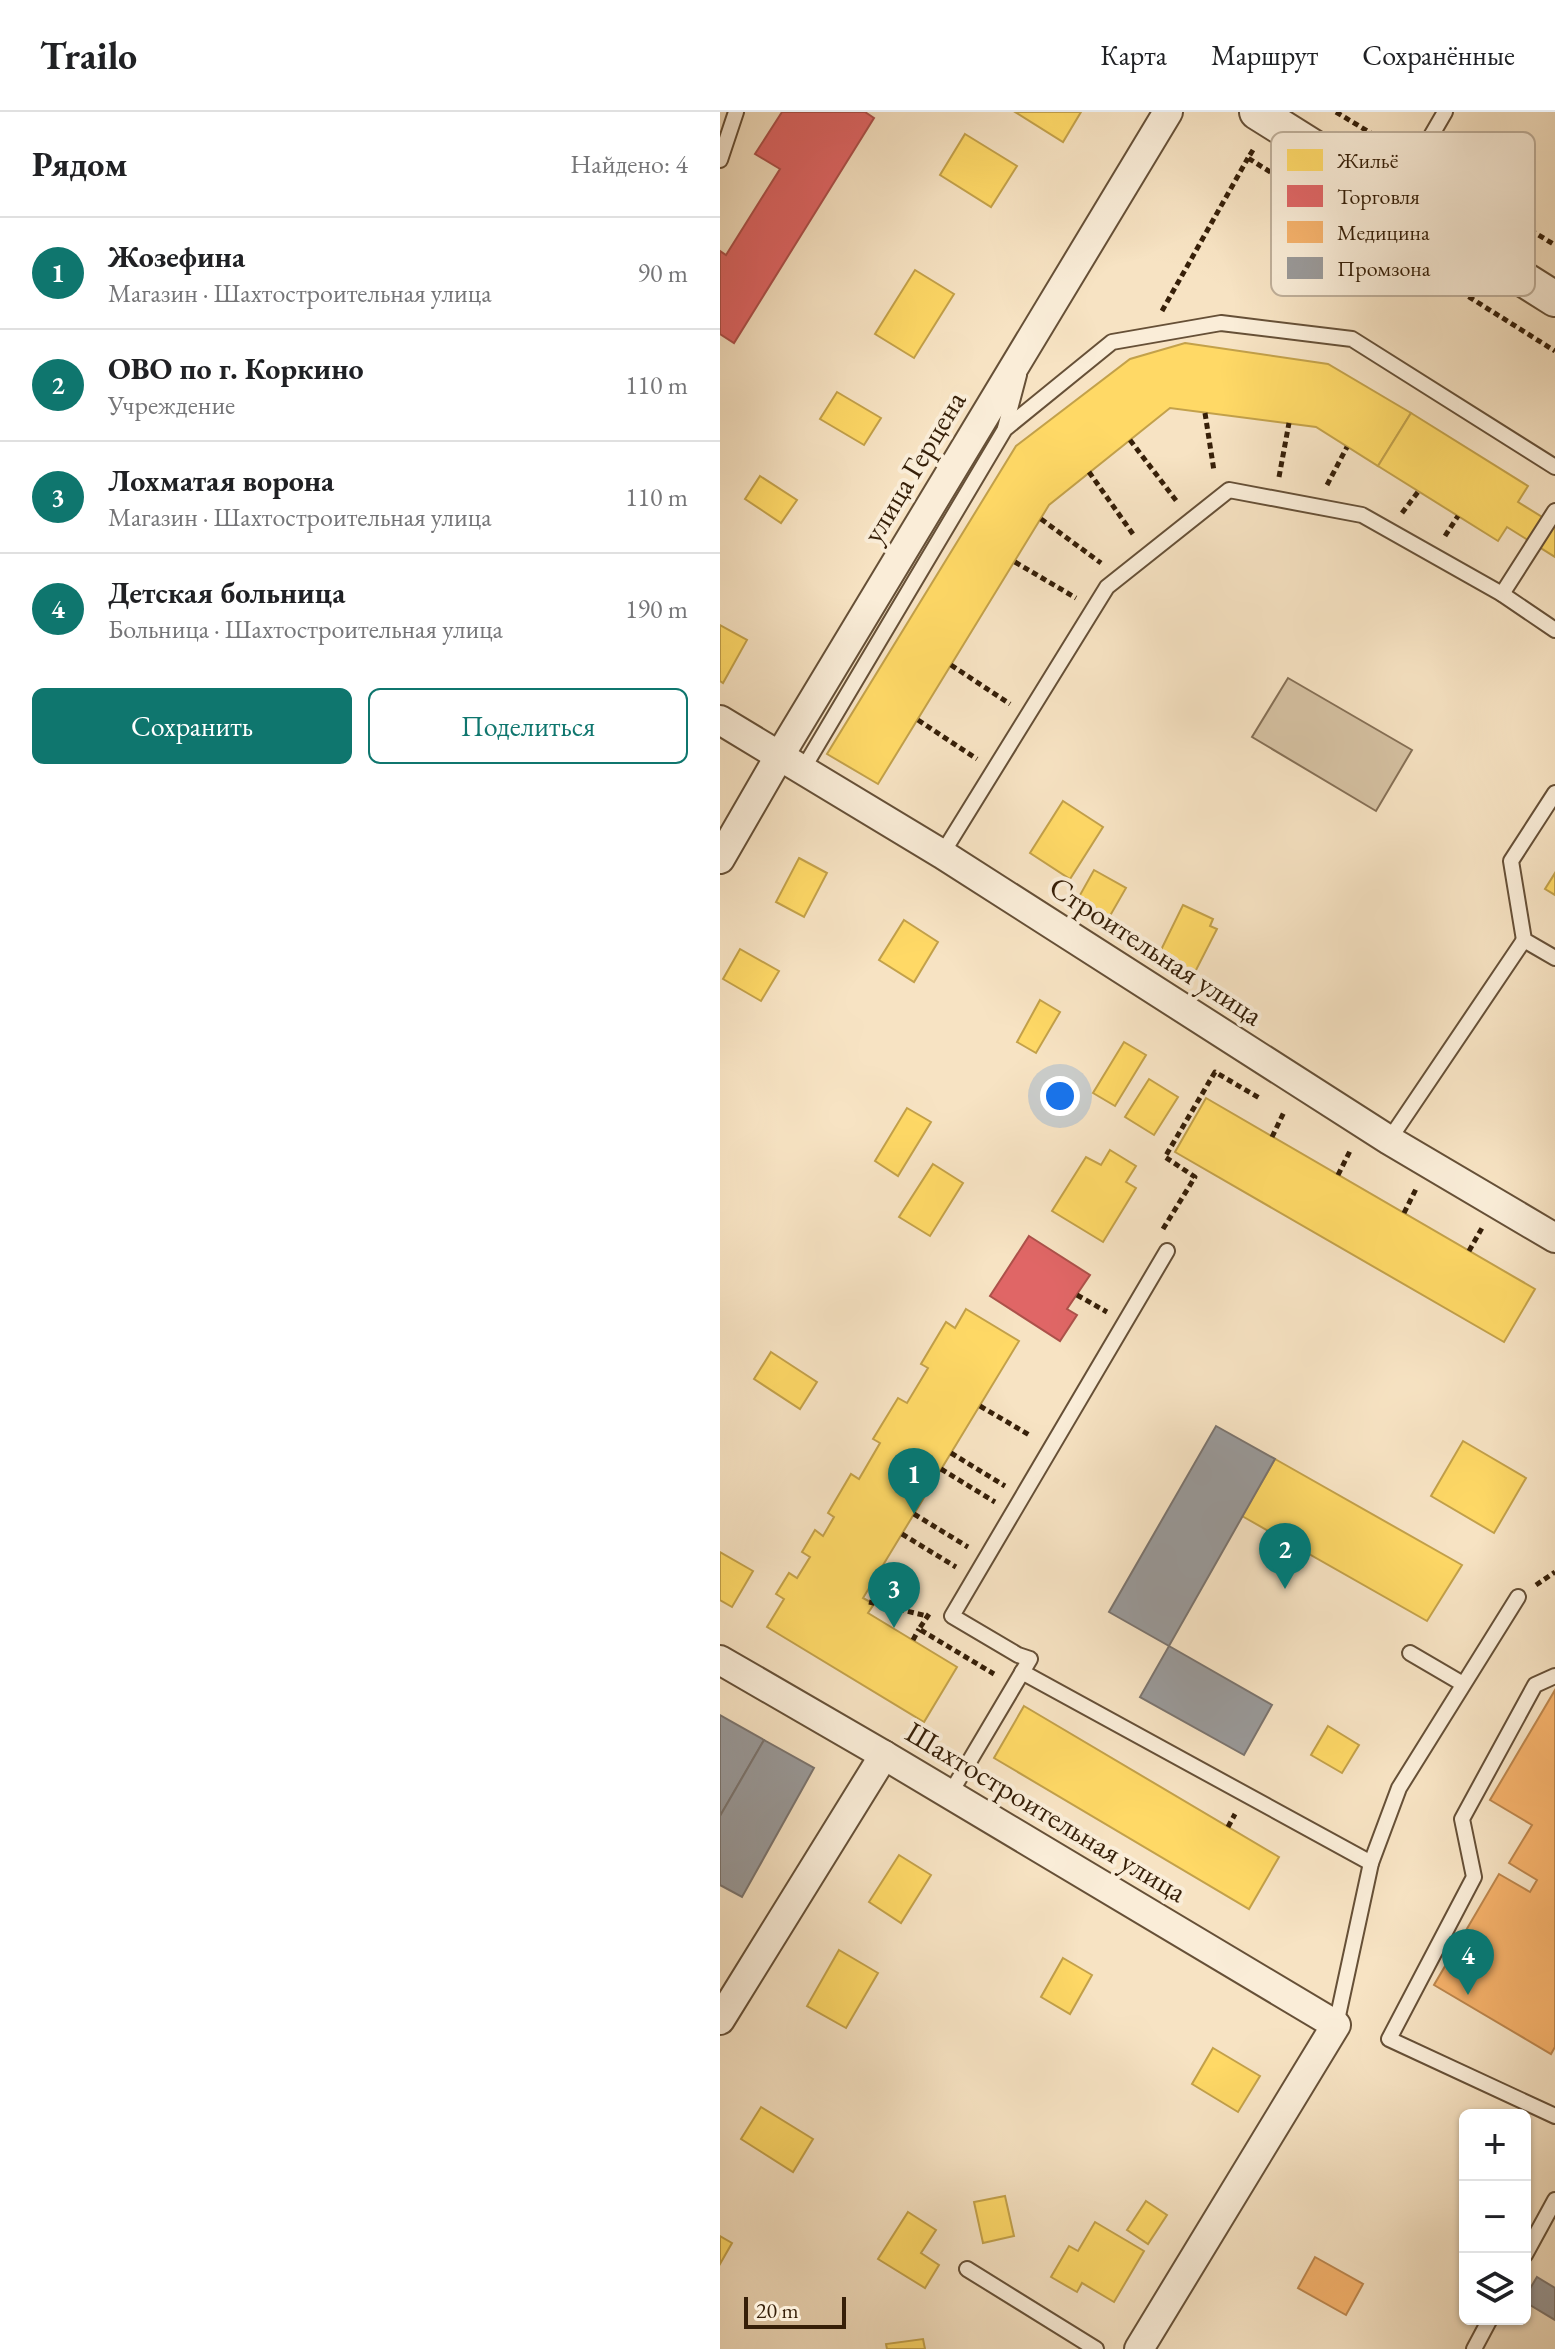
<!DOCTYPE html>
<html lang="ru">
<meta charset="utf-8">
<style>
:root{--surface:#fff;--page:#f2f2f2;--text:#202124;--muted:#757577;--line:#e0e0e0;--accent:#0f766e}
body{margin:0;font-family:"EB Garamond",serif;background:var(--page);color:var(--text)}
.controls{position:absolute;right:24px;bottom:24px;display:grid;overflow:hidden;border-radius:12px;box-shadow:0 2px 6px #0004}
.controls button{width:72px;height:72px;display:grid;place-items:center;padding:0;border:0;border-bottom:2px solid var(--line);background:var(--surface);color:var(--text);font:40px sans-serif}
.scale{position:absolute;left:24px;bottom:20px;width:102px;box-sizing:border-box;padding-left:8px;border:4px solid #361f08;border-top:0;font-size:22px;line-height:28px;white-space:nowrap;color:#361f08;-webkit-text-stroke:6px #faedd8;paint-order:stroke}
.you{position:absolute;left:340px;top:984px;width:28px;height:28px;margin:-20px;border:6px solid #fff;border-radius:50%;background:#1a73e8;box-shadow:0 0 0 12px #1a73e833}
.badge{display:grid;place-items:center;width:52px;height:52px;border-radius:50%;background:var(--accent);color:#fff;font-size:26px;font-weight:700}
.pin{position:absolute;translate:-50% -66px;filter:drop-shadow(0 2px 4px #0008)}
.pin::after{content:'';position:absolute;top:42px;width:28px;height:24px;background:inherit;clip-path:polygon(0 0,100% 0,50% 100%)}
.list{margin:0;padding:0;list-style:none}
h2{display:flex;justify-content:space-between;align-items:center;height:104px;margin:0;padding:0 32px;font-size:34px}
h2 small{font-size:26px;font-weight:400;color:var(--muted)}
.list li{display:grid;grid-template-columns:52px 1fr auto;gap:24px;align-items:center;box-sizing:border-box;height:112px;padding:0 32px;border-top:2px solid var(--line)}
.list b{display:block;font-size:30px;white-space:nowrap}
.list p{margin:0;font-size:26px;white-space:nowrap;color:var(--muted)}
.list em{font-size:26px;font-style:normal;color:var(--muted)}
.actions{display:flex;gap:16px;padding:24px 32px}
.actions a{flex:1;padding:18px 0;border:2px solid var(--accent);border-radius:12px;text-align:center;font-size:28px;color:var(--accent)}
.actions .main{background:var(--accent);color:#fff}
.icon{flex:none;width:44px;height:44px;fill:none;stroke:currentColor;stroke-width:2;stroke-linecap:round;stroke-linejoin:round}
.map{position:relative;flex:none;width:835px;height:2237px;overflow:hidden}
header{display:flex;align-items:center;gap:48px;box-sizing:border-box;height:112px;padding:0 40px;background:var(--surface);border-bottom:2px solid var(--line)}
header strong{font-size:38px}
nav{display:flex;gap:44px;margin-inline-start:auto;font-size:28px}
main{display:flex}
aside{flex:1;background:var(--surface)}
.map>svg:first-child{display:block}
</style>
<header>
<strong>Trailo</strong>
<nav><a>Карта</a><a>Маршрут</a><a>Сохранённые</a></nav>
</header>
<main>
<aside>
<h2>Рядом<small>Найдено: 4</small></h2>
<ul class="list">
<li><span class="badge">1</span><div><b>Жозефина</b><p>Магазин · Шахтостроительная улица</p></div><em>90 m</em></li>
<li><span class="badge">2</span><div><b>ОВО по г. Коркино</b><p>Учреждение</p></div><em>110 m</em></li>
<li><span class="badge">3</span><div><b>Лохматая ворона</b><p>Магазин · Шахтостроительная улица</p></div><em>110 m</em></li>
<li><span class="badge">4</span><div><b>Детская больница</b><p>Больница · Шахтостроительная улица</p></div><em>190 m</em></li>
</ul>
<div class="actions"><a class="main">Сохранить</a><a>Поделиться</a></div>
</aside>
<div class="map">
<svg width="835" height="2237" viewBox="0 0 835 2237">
<rect width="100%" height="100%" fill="#f7e3c3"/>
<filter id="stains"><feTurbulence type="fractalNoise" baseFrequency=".0025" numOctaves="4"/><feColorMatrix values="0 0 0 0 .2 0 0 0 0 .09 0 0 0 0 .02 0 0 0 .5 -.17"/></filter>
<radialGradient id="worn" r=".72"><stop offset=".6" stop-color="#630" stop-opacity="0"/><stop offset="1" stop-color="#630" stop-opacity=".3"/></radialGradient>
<!-- green -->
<polygon fill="#d6c2a3" stroke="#867056" stroke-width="2" points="568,566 692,638 656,699 532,625"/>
<!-- homes -->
<g fill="#ffd966" stroke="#c3a14a" stroke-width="2">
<polygon points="295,0 361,0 343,30"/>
<polygon points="245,22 297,54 271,95 220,63"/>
<polygon points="195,158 234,182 194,246 155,222"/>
<polygon points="465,231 608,252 691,301 658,354 596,315 450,296 329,393 158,672 107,642 296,334 410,247"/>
<polygon points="117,280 161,306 144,333 100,307"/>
<polygon points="691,301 808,374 798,390 835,413 835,445 787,415 778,429 658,354"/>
<polygon points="40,364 77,388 61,411 25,387"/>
<polygon points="0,513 27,528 3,571 0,569"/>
<polygon points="343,689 383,715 350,767 310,741"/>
<polygon points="79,746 107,761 84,805 56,790"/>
<polygon points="374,758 406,776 387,809 355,792"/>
<polygon points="835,761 835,783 825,777"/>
<polygon points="463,793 493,807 490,814 497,817 474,862 438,844"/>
<polygon points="184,808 218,830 194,870 159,848"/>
<polygon points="20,837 59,859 41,889 3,867"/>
<polygon points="320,888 340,900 316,941 297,930"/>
<polygon points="404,930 426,943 395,994 373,981"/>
<polygon points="429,967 458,985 434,1023 405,1005"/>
<polygon points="486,986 815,1177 784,1230 455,1040"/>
<polygon points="187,996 211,1010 178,1064 155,1049"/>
<polygon points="390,1038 416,1054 406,1070 416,1076 383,1130 332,1099 366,1045 381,1053"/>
<polygon points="213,1052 243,1071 210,1124 179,1105"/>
<polygon points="246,1197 299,1229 143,1486 154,1492 148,1501 237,1555 204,1610 47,1515 64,1487 56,1482 69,1461 77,1466 90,1445 82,1440 95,1418 103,1424 114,1405 108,1401 131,1362 139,1367 160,1331 153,1327 178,1286 187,1291 208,1256 201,1252 226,1210 235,1216"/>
<polygon points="51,1240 97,1270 80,1297 34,1267"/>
<polygon points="743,1329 806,1366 774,1421 711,1384"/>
<polygon points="555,1347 742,1453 707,1509 522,1404"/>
<polygon points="0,1440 33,1459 12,1495 0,1488"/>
<polygon points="304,1594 559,1745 529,1797 274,1646"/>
<polygon points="608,1614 639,1633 622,1661 591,1643"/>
<polygon points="179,1743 211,1763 181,1811 149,1790"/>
<polygon points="119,1838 158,1861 126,1916 87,1894"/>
<polygon points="343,1846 372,1863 350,1902 321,1885"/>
<polygon points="493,1936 540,1964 518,2000 472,1972"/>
<polygon points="41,1995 93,2027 73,2060 21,2027"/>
<polygon points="285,2084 294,2124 263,2131 254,2090"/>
<polygon points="426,2089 447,2103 428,2132 407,2118"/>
<polygon points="188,2100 216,2118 201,2141 219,2153 205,2176 158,2147"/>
<polygon points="375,2110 424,2139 394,2190 362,2171 357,2180 331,2165 349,2134 358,2139"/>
<polygon points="0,2124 12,2131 0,2152"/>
<polygon points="203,2227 205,2237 167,2237 166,2232"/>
</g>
<!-- shops -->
<g fill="#e06666" stroke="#ad514a" stroke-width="2">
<polygon points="62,0 145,0 154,6 14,231 0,222 0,139 6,143 60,57 35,42"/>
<polygon points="309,1124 370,1163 347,1197 357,1203 340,1229 270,1184"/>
</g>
<!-- health -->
<g fill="#f6b26b" stroke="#bc864d" stroke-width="2">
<polygon points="835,1578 835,1935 831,1942 714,1873 779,1762 810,1780 817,1768 789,1751 812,1713 770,1688"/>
<polygon points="595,2145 643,2172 626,2203 578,2176"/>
</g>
<!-- industry -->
<g fill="#999" stroke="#7b746e" stroke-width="2">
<polygon points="496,1314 555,1347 449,1534 389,1500"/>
<polygon points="449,1534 552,1593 524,1643 420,1585"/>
<polygon points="0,1603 44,1628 0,1704"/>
<polygon points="44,1628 94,1656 22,1785 0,1773 0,1704"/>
<polygon points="817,2165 835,2176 835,2208 805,2190 805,2185"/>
</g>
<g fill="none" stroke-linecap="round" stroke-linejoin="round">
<!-- service casing -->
<g stroke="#665037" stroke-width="18">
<g id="service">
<polyline points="0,48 16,0"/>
<polyline points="675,86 725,0"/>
<polyline points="285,316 299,263"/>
<polyline points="782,482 835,518"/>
<polyline points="83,657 285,317 392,230 501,211 632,227 835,355"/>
<polyline points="835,681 791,749 804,828 835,846"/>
<polyline points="222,742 387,475 509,378 642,403 782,482 835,399"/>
<polyline points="669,1028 804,828"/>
<polyline points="690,1541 743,1572"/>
<polyline points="302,1560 651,1751 616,1913"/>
<polyline points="835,1564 815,1573 742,1707 754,1765 669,1927 835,2004"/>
<polyline points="230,1682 310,1547 298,1543 232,1504 447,1139"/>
<polyline points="651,1751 679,1676 798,1485"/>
<polyline points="805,2143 835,2088"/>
<polyline points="247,2157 376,2237"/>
<polyline points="754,2237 770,2207"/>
</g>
</g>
<!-- minor casing -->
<g stroke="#665037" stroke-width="32">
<g id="minor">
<polyline points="0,608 222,742 669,1028 835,1126"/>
<polyline points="0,747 60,643 448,0"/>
<polyline points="0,1548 164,1643 616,1913 419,2237"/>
<polyline points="0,1908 164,1643"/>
</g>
</g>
<!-- tertiary casing -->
<g stroke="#665037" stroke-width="38">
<polyline id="tertiary" points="537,0 835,187"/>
</g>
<!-- path -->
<g stroke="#361f08" stroke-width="5" stroke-dasharray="6 4" stroke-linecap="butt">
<polyline points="616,0 677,37"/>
<polyline points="533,38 528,46 835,239"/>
<polyline points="716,61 835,133"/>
<polyline points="442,199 528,46"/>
<polyline points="485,301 494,359"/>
<polyline points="410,328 458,391"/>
<polyline points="369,360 415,425"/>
<polyline points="559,365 569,311"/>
<polyline points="607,373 627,335"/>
<polyline points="682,401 698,380"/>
<polyline points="321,407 381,451"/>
<polyline points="725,424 738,404"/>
<polyline points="295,450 356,486"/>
<polyline points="231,553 290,592"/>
<polyline points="198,608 257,647"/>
<polyline points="552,1025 564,1000"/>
<polyline points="618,1063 630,1039"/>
<polyline points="684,1101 696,1077"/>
<polyline points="443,1117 475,1065 445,1045 495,960 541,987"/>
<polyline points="749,1139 762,1116"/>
<polyline points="357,1183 387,1200"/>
<polyline points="260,1294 311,1324"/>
<polyline points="231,1341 285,1374"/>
<polyline points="221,1357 275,1390"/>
<polyline points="194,1402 248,1435"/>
<polyline points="182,1422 236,1455"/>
<polyline points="816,1473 835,1460"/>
<polyline points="149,1490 207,1504"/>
<polyline points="209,1502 199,1517 274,1562"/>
<polyline points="193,1528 199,1517"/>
<polyline points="508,1715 515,1702"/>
</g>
<!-- service -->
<use href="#service" stroke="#faedd8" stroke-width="14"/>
<!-- minor -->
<use href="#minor" stroke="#faedd8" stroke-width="28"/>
<!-- tertiary -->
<use href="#tertiary" stroke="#faedd8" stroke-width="34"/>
</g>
<g text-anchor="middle" stroke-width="8" stroke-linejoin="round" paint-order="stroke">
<!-- street labels -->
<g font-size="30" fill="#361f08" stroke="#faedd8">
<text transform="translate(194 355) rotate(-59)" y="10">улица Герцена</text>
<text transform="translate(436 839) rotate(33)" y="10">Строительная улица</text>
<text transform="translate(326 1700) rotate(31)" y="10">Шахтостроительная улица</text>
</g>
</g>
<!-- legend -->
<rect x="551" y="20" width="264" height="164" rx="12" fill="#faedd8" stroke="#bfaf9a" stroke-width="2"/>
<rect x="567" y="37" width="36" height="22" fill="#ffd966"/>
<rect x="567" y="73" width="36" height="22" fill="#e06666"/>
<rect x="567" y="109" width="36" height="22" fill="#f6b26b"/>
<rect x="567" y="145" width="36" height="22" fill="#999"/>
<g font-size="22" fill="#361f08">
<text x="617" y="56">Жильё</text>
<text x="617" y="92">Торговля</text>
<text x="617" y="128">Медицина</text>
<text x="617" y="164">Промзона</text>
</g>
<rect width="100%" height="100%" filter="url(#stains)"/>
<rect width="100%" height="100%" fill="url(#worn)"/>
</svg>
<div class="controls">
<button>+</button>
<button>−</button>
<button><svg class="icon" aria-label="layers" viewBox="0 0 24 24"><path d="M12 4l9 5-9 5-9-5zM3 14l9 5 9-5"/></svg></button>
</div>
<div class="scale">20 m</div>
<div class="you"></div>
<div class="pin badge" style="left:194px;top:1402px">1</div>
<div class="pin badge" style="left:565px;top:1477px">2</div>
<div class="pin badge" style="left:174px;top:1516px">3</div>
<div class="pin badge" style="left:748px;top:1883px">4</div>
</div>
</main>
